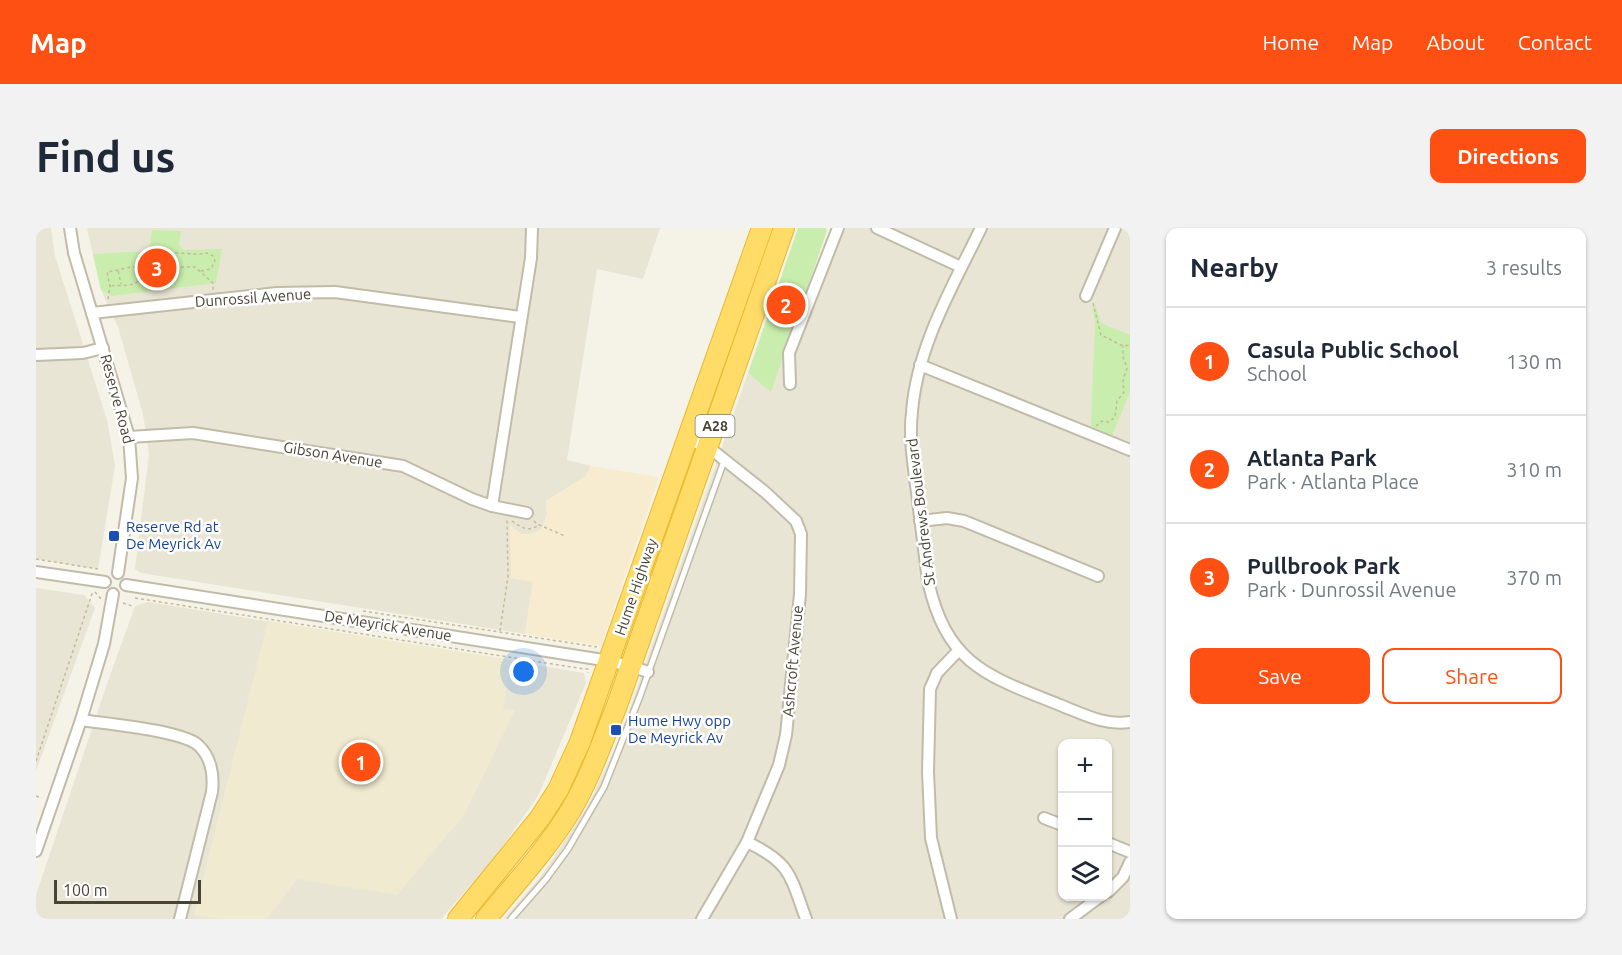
<!DOCTYPE html>
<meta charset="utf-8">
<style>
:root{--surface:#fff;--page:#f2f2f3;--text:#1f2937;--muted:#747a83;--line:#e0e1e3;--accent:#ff5014}
body{margin:0;font-family:Ubuntu,sans-serif;background:var(--page);color:var(--text)}
.controls{position:absolute;right:18px;bottom:18px;display:grid;overflow:hidden;border-radius:12px;box-shadow:0 2px 4px #0004}
.controls button{width:54px;height:54px;display:grid;place-items:center;padding:0;border:0;border-bottom:2px solid var(--line);background:var(--surface);color:var(--text);font:30px sans-serif}
.scale{position:absolute;left:18px;bottom:15px;width:147px;box-sizing:border-box;padding-left:6px;border:3px solid #494335;border-top:0;font-size:16px;line-height:21px;white-space:nowrap;color:#494335;-webkit-text-stroke:4px #fff;paint-order:stroke}
.you{position:absolute;left:488px;top:444px;width:21px;height:21px;margin:-15px;border:4px solid #fff;border-radius:50%;background:#1a73e8;box-shadow:0 0 0 9px #1a73e833}
.badge{display:grid;place-items:center;width:39px;height:39px;border-radius:50%;background:var(--accent);color:#fff;font-size:20px;font-weight:700}
.pin{position:absolute;translate:-50% -50%;border:3px solid #fff;box-shadow:0 2px 6px #0006}
.list{margin:0;padding:0;list-style:none}
h2{display:flex;justify-content:space-between;align-items:center;height:78px;margin:0;padding:0 24px;font-size:26px}
h2 small{font-size:20px;font-weight:400;color:var(--muted)}
.list li{display:grid;grid-template-columns:39px 1fr auto;gap:18px;align-items:center;box-sizing:border-box;height:108px;padding:0 24px;border-top:2px solid var(--line)}
.list b{display:block;font-size:22px;white-space:nowrap}
.list p{margin:0;font-size:20px;white-space:nowrap;color:var(--muted)}
.list em{font-size:20px;font-style:normal;color:var(--muted)}
.actions{display:flex;gap:12px;padding:18px 24px}
.actions a{flex:1;padding:14px 0;border:2px solid var(--accent);border-radius:12px;text-align:center;font-size:21px;color:var(--accent)}
.actions .main{background:var(--accent);color:#fff}
.icon{flex:none;width:33px;height:33px;fill:none;stroke:currentColor;stroke-width:2;stroke-linecap:round;stroke-linejoin:round}
.map{position:relative;flex:none;width:1094px;height:691px;overflow:hidden;border-radius:12px}
header{display:flex;align-items:center;gap:36px;box-sizing:border-box;height:84px;padding:0 30px;background:var(--accent);color:#fff}
header strong{font-size:28px}
nav{display:flex;gap:33px;margin-inline-start:auto;font-size:21px}
.intro{display:flex;align-items:center;justify-content:space-between;box-sizing:border-box;height:144px;padding:0 36px}
h1{margin:0;font-size:42px}
.button{padding:15px 27px;border-radius:12px;background:var(--accent);color:#fff;font-size:21px;font-weight:700}
main{display:flex;gap:36px;padding:0 36px}
aside{flex:1;background:var(--surface);border-radius:12px;box-shadow:0 2px 4px #0004}
.map>svg:first-child{display:block}
</style>
<header>
<strong>Map</strong>
<nav><a>Home</a><a>Map</a><a>About</a><a>Contact</a></nav>
</header>
<div class="intro"><h1>Find us</h1><a class="button">Directions</a></div>
<main>
<div class="map">
<svg width="1094" height="691" viewBox="0 0 1094 691">
<rect width="100%" height="100%" fill="#f5f2e7"/>
<!-- residential -->
<g fill="#e9e5d4" fill-rule="evenodd">
<polygon points="0,0 15,0 19,28 71,192 79,238 62,341 0,331"/>
<polygon points="51,0 624,0 607,51 561,41 531,232 555,238 550,248 510,273 511,286 507,298 503,303 495,306 485,306 474,298 497,353 489,406 105,345 99,341 113,226 107,186 82,99 65,62"/>
<path d="M795 0H1094V691H468L506 647 550 581 581 517 712 145 735 163ZM1026 516H1072V668H1026Z"/>
<polygon points="0,360 48,367 59,380 0,543"/>
<polygon points="112,374 548,445 550,455 502,568 456,633 405,691 0,691 0,667 71,456 99,378"/>
</g>
<!-- commercial -->
<polygon fill="#f8ecd0" points="555,238 623,249 565,418 489,406 497,354 475,350 474,297 485,306 495,306 503,303 507,298 511,286 510,273 550,248"/>
<!-- education -->
<polygon fill="#efead0" points="232,393 475,432 467,481 479,482 428,587 361,667 261,651 231,691 182,691 158,687"/>
<!-- green -->
<g fill="#c9edac">
<polygon points="762,0 790,0 791,3 735,164 712,145"/>
<polygon points="116,2 145,3 143,17 147,22 186,21 180,55 76,68 65,62 57,26 113,23"/>
<polygon points="1059,77 1065,95 1094,107 1094,164 1076,208 1055,198 1059,95 1056,78"/>
</g>
<g fill="none" stroke-linecap="round" stroke-linejoin="round">
<!-- lane casing -->
<g stroke="#c1bba8" stroke-width="8">
<polyline id="lane" points="475,691 510,651 532,621 568,559 604,468 688,233"/>
</g>
<!-- street casing -->
<g stroke="#c1bba8" stroke-width="14">
<g id="street">
<polyline points="34,0 38,25 93,209 96,250 82,345"/>
<polyline points="841,0 925,39"/>
<path d="M945 0C917 58 881 118 876 184 873 208 877 233 880 257 884 289 888 321 892 353 911 437 951 448 1024 477 1047 486 1069 498 1094 494"/>
<polyline points="1050,68 1079,0"/>
<polyline points="56,85 241,65 299,64 484,89"/>
<polyline points="0,127 47,125 67,120"/>
<polyline points="884,137 1094,222"/>
<polyline points="754,156 753,125 802,0"/>
<polyline points="93,209 157,205 367,238 436,271 456,278 491,285"/>
<polyline points="651,212 671,218 729,264 760,293 765,306 764,366 750,507 743,537 711,614 666,691"/>
<polyline points="456,278 495,30 496,0"/>
<polyline points="884,293 911,290 928,293 1062,348"/>
<polyline points="0,344 69,354"/>
<polyline points="90,357 561,431 595,438 612,444"/>
<path d="M45 492C72 496 141 502 161 516 175 528 178 547 176 564L144 691"/>
<polyline points="1008,590 1026,597"/>
<path d="M711 614C755 635 754 647 770 691"/>
<polyline points="1072,615 1094,624"/>
<polyline points="0,623 45,492 68,416 77,366"/>
<polyline points="1072,664 1087,649 1094,634"/>
<polyline points="915,691 895,610 892,544 894,461 901,445 923,422"/>
<polyline points="1034,691 1065,668"/>
</g>
</g>
<!-- highway casing -->
<g stroke="#ebb82b" stroke-width="22">
<g id="highway">
<polyline points="422,691 504,590 522,562 544,514 726,0"/>
<path d="M450 691C479 656 511 621 535 582 554 550 566 514 580 480L748 0"/>
</g>
</g>
<!-- path -->
<g stroke="#c4b998" stroke-width="1.5" stroke-dasharray="3 3" stroke-linecap="butt">
<polyline points="82,43 85,56"/>
<path d="M165 43 175 41 179 33 177 28 171 25C148 30 109 12 105 46L109 53C121 54 128 46 138 41 145 38 152 39 159 39L177 55V62"/>
<path d="M72 71 74 58 71 44C79 43 88 40 96 39 105 39 107 52 98 56 91 58 81 57 74 58"/>
<polyline points="1057,75 1065,107 1087,118 1094,117"/>
<polyline points="1060,198 1066,193 1073,194 1079,189 1081,173 1088,164 1087,152 1091,140 1087,129 1087,118"/>
<path d="M476 293C486 300 492 304 503 297"/>
<polyline points="498,293 501,296 529,308"/>
<polyline points="0,331 62,341"/>
<polyline points="59,364 65,371"/>
<polyline points="99,370 548,441 552,441 552,445"/>
<polyline points="87,375 96,378"/>
<polyline points="327,383 561,419"/>
<polyline points="464,403 472,348 471,292"/>
<polyline points="0,533 57,363"/>
<polyline points="0,568 6,570"/>
</g>
<!-- lane -->
<use href="#lane" stroke="#fff" stroke-width="5"/>
<!-- street -->
<use href="#street" stroke="#fff" stroke-width="10"/>
<!-- highway -->
<use href="#highway" stroke="#ffdc68" stroke-width="20"/>
</g>
<!-- markers -->
<g fill="#1a4fb4" stroke="#fff" stroke-width="2">
<rect x="72" y="302" width="12" height="12" rx="3"/>
<rect x="574" y="496" width="12" height="12" rx="3"/>
</g>
<g text-anchor="middle" stroke-width="5" stroke-linejoin="round" paint-order="stroke">
<!-- shield labels -->
<rect fill="#fff" stroke="#807b72" stroke-width="1.5" x="659.5" y="187" width="39" height="22" rx="4.5"/>
<g font-size="14" font-weight="bold" fill="#494335">
<text x="679" y="203">A28</text>
</g>
<!-- street labels -->
<g font-size="15" fill="#494335" stroke="#fff">
<text transform="translate(217 70) rotate(-4)" y="5">Dunrossil Avenue</text>
<text transform="translate(81 171) rotate(75)" y="5">Reserve Road</text>
<text transform="translate(297 227) rotate(9)" y="5">Gibson Avenue</text>
<text transform="translate(885 284) rotate(-97)" y="5">St Andrews Boulevard</text>
<text transform="translate(600 359) rotate(-71)" y="5">Hume Highway</text>
<text transform="translate(352 398) rotate(9)" y="5">De Meyrick Avenue</text>
<text transform="translate(757 433) rotate(-85)" y="5">Ashcroft Avenue</text>
</g>
<!-- transit labels -->
<g font-size="15" fill="#164399" stroke="#fff" text-anchor="start">
<text x="90" y="304">Reserve Rd at<tspan x="90" dy="17">De Meyrick Av</tspan></text>
<text x="592" y="498">Hume Hwy opp<tspan x="592" dy="17">De Meyrick Av</tspan></text>
</g>
</g>
</svg>
<div class="controls">
<button>+</button>
<button>−</button>
<button><svg class="icon" aria-label="layers" viewBox="0 0 24 24"><path d="M12 4l9 5-9 5-9-5zM3 14l9 5 9-5"/></svg></button>
</div>
<div class="scale">100 m</div>
<div class="you"></div>
<div class="pin badge" style="left:325px;top:534px">1</div>
<div class="pin badge" style="left:750px;top:77px">2</div>
<div class="pin badge" style="left:121px;top:40px">3</div>
</div>
<aside>
<h2>Nearby<small>3 results</small></h2>
<ul class="list">
<li><span class="badge">1</span><div><b>Casula Public School</b><p>School</p></div><em>130 m</em></li>
<li><span class="badge">2</span><div><b>Atlanta Park</b><p>Park · Atlanta Place</p></div><em>310 m</em></li>
<li><span class="badge">3</span><div><b>Pullbrook Park</b><p>Park · Dunrossil Avenue</p></div><em>370 m</em></li>
</ul>
<div class="actions"><a class="main">Save</a><a>Share</a></div>
</aside>
</main>
